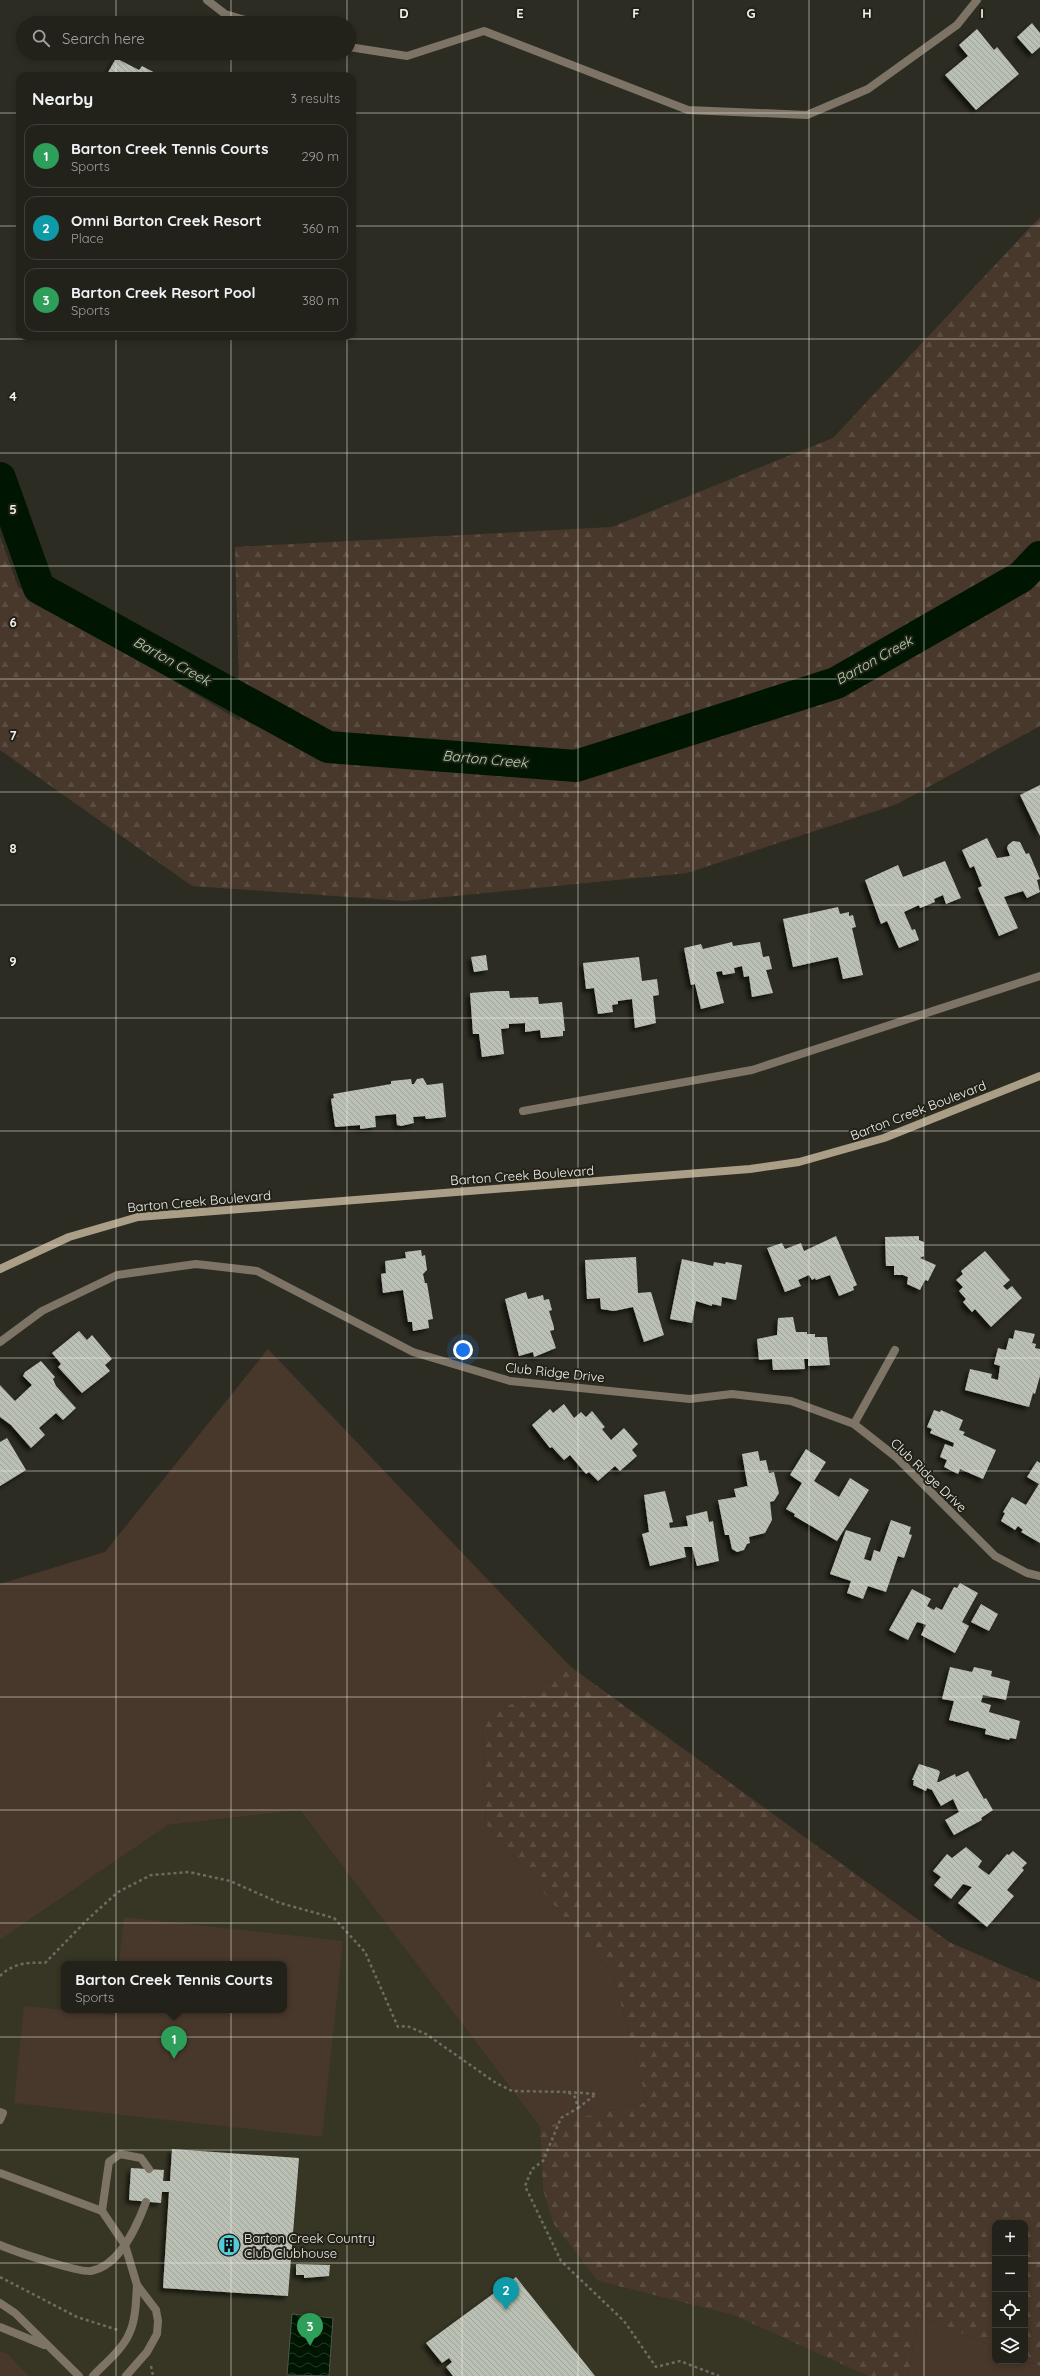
<!DOCTYPE html>
<meta charset="utf-8">
<style>
:root{--surface:#22211a;--page:#2e2e27;--text:#f1f3f6;--muted:#a2a3a2;--line:#3f3e39;--accent:#53cbdb}
body{margin:0;font-family:Quicksand,sans-serif;background:var(--page);color:var(--text)}
.controls{position:absolute;right:12px;bottom:12px;display:grid;overflow:hidden;border-radius:8px;box-shadow:0 2px 6px #0003}
.controls button{width:36px;height:36px;display:grid;place-items:center;padding:0;border:0;border-bottom:1px solid var(--line);background:var(--surface);color:var(--text);font:20px sans-serif}
.you{position:absolute;left:463px;top:1350px;width:14px;height:14px;margin:-10px;border:3px solid #fff;border-radius:50%;background:#1a73e8;box-shadow:0 0 0 6px #1a73e833}
.badge{display:grid;place-items:center;width:26px;height:26px;border-radius:50%;background:var(--accent);color:#fff;font-size:13px;font-weight:700}
.pin{position:absolute;translate:-50% -33px;filter:drop-shadow(0 1px 2px #0008)}
.pin::after{content:'';position:absolute;top:21px;width:14px;height:12px;background:inherit;clip-path:polygon(0 0,100% 0,50% 100%)}
.popup{position:absolute;left:61px;top:1961px;width:226px;height:52px;box-sizing:border-box;display:grid;place-content:center;border-radius:8px;background:var(--surface);filter:drop-shadow(0 1px 3px #0005);font-size:13px;white-space:nowrap;color:var(--muted)}
.popup b{font-size:15px;color:var(--text)}
.popup::after{content:'';position:absolute;left:50%;top:100%;margin-left:-8px;border:8px solid transparent;border-top-color:var(--surface)}
.list{margin:0;padding:0;list-style:none}
h2{display:flex;justify-content:space-between;align-items:center;height:52px;margin:0;padding:0 16px;font-size:17px}
h2 small{font-size:13px;font-weight:400;color:var(--muted)}
.list li{display:grid;grid-template-columns:26px 1fr auto;gap:12px;align-items:center;box-sizing:border-box;height:64px;margin:0 8px 8px;padding:0 8px;border:1px solid var(--line);border-radius:12px}
.list b{display:block;font-size:15px;white-space:nowrap}
.list p{margin:0;font-size:13px;white-space:nowrap;color:var(--muted)}
.list em{font-size:13px;font-style:normal;color:var(--muted)}
.icon{flex:none;width:22px;height:22px;fill:none;stroke:currentColor;stroke-width:2;stroke-linecap:round;stroke-linejoin:round}
.map{position:relative;flex:none;width:1040px;height:2376px;overflow:hidden}
.search{position:absolute;background:var(--surface);box-shadow:0 2px 6px #0003;left:16px;top:16px;width:340px;height:44px;display:flex;align-items:center;gap:10px;box-sizing:border-box;padding:0 14px;border-radius:22px;color:var(--muted);font-size:15px}
.panel{position:absolute;background:var(--surface);box-shadow:0 2px 6px #0003;left:16px;top:72px;width:340px;height:268px;border-radius:12px}
.map>svg:first-child{display:block}
</style>
<div class="map">
<svg width="1040" height="2376" viewBox="0 0 1040 2376">
<defs>
<pattern id="forest-firs" width="22" height="20" patternUnits="userSpaceOnUse"><rect width="22" height="20" fill="#48382b"/><path d="M5 1l3.5 6h-7zM16 11l3.5 6h-7z" fill="#5a4c40"/></pattern>
<pattern id="water-waves" width="16" height="10" patternUnits="userSpaceOnUse"><rect width="16" height="10" fill="#011602"/><path d="M0 5q4-4 8 0t8 0" fill="none" stroke="#263827"/></pattern>
<pattern id="building-back-hatch" width="6" height="6" patternUnits="userSpaceOnUse"><rect width="6" height="6" fill="#bbc0b4"/><path d="M-1 5l2 2M0 0l6 6M5-1l2 2" fill="none" stroke="#9ea298"/></pattern>
<filter id="shadow"><feDropShadow dx="-3.5" dy="3.5" stdDeviation="2" flood-color="#0009"/></filter>
</defs>
<rect width="100%" height="100%" fill="#2d2c22"/>
<!-- built -->
<path fill="#373524" fill-rule="evenodd" d="M300 1810 540 2127 543 2189 598 2281 733 2315 868 2376H29L7 2353 0 2351V1940L168 1825ZM64 1964H284V2010H64Z"/>
<!-- green -->
<g fill="#48382b">
<polygon points="268,1349 571,1667 482,1722 486,1824 613,1975 647,2102 540,2127 300,1810 168,1825 0,1940 0,1584 105,1552"/>
<polygon points="124,1917 343,1941 322,2137 14,2103 24,2006 114,2015 115,2010 284,2010 284,1964 119,1964"/>
<polygon points="919,2316 995,2347 995,2361 1025,2360 1040,2366 1040,2376 908,2376"/>
<polygon points="0,2351 7,2353 29,2376 0,2376"/>
</g>
<!-- forest -->
<g fill="url(#forest-firs)">
<polygon points="1040,217 1040,726 897,804 687,873 405,901 192,886 0,750 0,536 18,587 240,721 235,547 612,527 833,438"/>
<polygon points="571,1667 949,1942 1040,1982 1040,2366 1025,2360 1025,2223 995,2223 995,2347 919,2316 908,2376 868,2376 733,2315 598,2281 553,2223 543,2189 540,2127 647,2102 613,1975 486,1824 482,1722"/>
</g>
<!-- water -->
<polygon fill="url(#water-waves)" stroke="#4a5848" points="292,2314 333,2318 329,2376 287,2375"/>
<g fill="none" stroke-linecap="round" stroke-linejoin="round">
<!-- river -->
<polyline stroke="#011602" stroke-width="32" points="0,478 39,588 328,747 576,766 836,683 1021,577 1040,557"/>
</g>
<!-- building -->
<g fill="url(#building-back-hatch)" filter="url(#shadow)">
<polygon points="1032,23 1040,33 1040,47 1032,54 1017,37"/>
<polygon points="977,29 994,50 997,47 1019,74 976,110 945,75 968,56 959,45"/>
<polygon points="116,58 139,70 142,66 161,76 106,76"/>
<polygon points="1040,785 1040,836 1020,795"/>
<polygon points="987,838 997,858 1010,856 1007,848 1008,845 1013,841 1020,842 1026,854 1029,853 1040,879 1037,880 1040,892 1027,898 1023,891 1004,897 1018,928 999,936 978,888 982,886 974,866 970,868 962,850"/>
<polygon points="945,861 961,898 946,904 943,895 934,899 935,902 920,908 919,905 904,912 912,930 915,929 919,940 899,948 887,921 881,924 865,880 898,865 903,877"/>
<polygon points="838,907 840,914 849,912 849,916 853,915 856,927 852,928 863,975 843,979 838,957 793,967 783,919"/>
<polygon points="732,942 733,946 760,942 763,957 769,956 772,969 766,970 773,993 752,997 749,976 744,977 742,966 734,968 735,973 723,975 722,971 716,972 724,1003 701,1009 695,984 691,985 684,948 701,944 703,949"/>
<polygon points="486,955 488,970 474,972 471,957"/>
<polygon points="639,957 642,981 657,979 659,995 653,996 656,1023 635,1028 632,999 618,1001 618,1004 612,1005 613,1012 598,1014 594,988 586,989 583,963"/>
<polygon points="496,991 509,991 510,998 538,997 539,1004 562,1002 565,1031 563,1031 563,1036 541,1038 540,1030 525,1032 525,1023 509,1024 509,1028 501,1029 504,1054 482,1057 479,1034 473,1034 470,993"/>
<polygon points="423,1078 427,1085 443,1083 446,1117 426,1119 425,1116 413,1117 414,1123 401,1126 397,1125 396,1114 375,1116 376,1127 360,1129 360,1125 336,1127 335,1126 331,1099 334,1098 333,1094 391,1084 391,1081 411,1079 412,1084 414,1084 417,1079"/>
<polygon points="836,1236 857,1285 853,1287 854,1290 839,1296 830,1275 816,1280 815,1278 812,1280 809,1275 798,1280 801,1286 785,1292 767,1248 782,1243 785,1249 801,1243 804,1251"/>
<polygon points="919,1236 919,1240 924,1242 924,1256 920,1258 936,1265 928,1281 925,1280 920,1290 907,1284 908,1277 903,1275 894,1275 894,1266 886,1266 885,1237"/>
<polygon points="421,1250 422,1256 425,1255 427,1270 423,1274 425,1283 427,1283 433,1319 428,1320 429,1328 413,1331 412,1322 408,1322 403,1290 383,1293 381,1274 386,1273 385,1261 406,1258 405,1252"/>
<polygon points="985,1251 1010,1280 1003,1286 1007,1290 1012,1286 1022,1298 991,1327 975,1309 972,1312 963,1302 966,1299 959,1291 963,1287 956,1280 963,1274 961,1271"/>
<polygon points="636,1257 638,1293 651,1292 664,1335 644,1342 633,1307 614,1311 601,1309 600,1298 587,1299 585,1260"/>
<polygon points="682,1259 713,1266 714,1262 725,1264 726,1262 742,1265 736,1300 722,1297 721,1306 712,1304 712,1306 696,1301 692,1323 670,1319"/>
<polygon points="526,1292 528,1299 543,1295 544,1300 549,1299 552,1310 549,1311 554,1327 554,1330 550,1331 556,1348 534,1357 533,1352 519,1356 505,1299"/>
<polygon points="793,1317 796,1332 807,1332 807,1334 815,1334 815,1337 827,1337 830,1365 808,1366 808,1359 804,1359 805,1369 773,1370 772,1359 759,1360 757,1339 777,1335 778,1318"/>
<polygon points="1015,1330 1035,1334 1032,1343 1036,1344 1035,1348 1040,1349 1040,1376 1035,1394 1033,1393 1029,1407 965,1390 970,1369 992,1374 991,1378 998,1380 1000,1366 994,1364 998,1348 1006,1350 1009,1338 1013,1339"/>
<polygon points="79,1331 87,1340 92,1335 112,1359 105,1365 110,1371 82,1393 58,1367 61,1364 52,1353"/>
<polygon points="41,1361 55,1377 53,1379 56,1386 76,1408 63,1420 56,1413 39,1428 45,1435 31,1448 11,1425 0,1417 0,1385 15,1401 32,1385 23,1376 25,1372"/>
<polygon points="564,1404 574,1418 581,1412 586,1417 592,1411 605,1427 602,1429 611,1440 624,1428 638,1444 632,1450 637,1456 620,1471 615,1466 598,1481 589,1472 586,1474 570,1455 564,1460 552,1447 550,1448 532,1425 550,1409 553,1413"/>
<polygon points="934,1410 940,1412 941,1410 963,1420 959,1430 965,1432 963,1435 996,1450 983,1479 960,1469 958,1474 944,1467 947,1460 940,1457 945,1444 953,1447 954,1443 930,1433 932,1429 927,1427"/>
<polygon points="7,1438 26,1470 0,1486 0,1442"/>
<polygon points="806,1449 826,1462 814,1481 839,1497 850,1478 869,1490 837,1541 794,1516 795,1514 786,1509 802,1483 790,1475"/>
<polygon points="758,1451 760,1461 766,1460 769,1473 774,1472 779,1493 774,1501 770,1502 772,1520 765,1533 749,1537 750,1543 747,1544 744,1550 737,1552 732,1549 729,1535 725,1535 718,1500 736,1497 734,1489 747,1486 748,1488 742,1454"/>
<polygon points="1037,1461 1040,1463 1040,1543 1021,1532 1023,1530 1018,1526 1015,1530 1001,1521 1005,1513 1003,1512 1012,1497 1026,1505 1039,1484 1027,1477"/>
<polygon points="665,1491 673,1522 669,1523 670,1528 688,1526 686,1516 707,1511 709,1522 713,1521 719,1561 697,1566 692,1547 684,1547 686,1557 650,1566 642,1534 649,1532 644,1495"/>
<polygon points="891,1520 911,1527 909,1534 912,1535 904,1558 898,1556 886,1592 868,1586 863,1599 847,1593 851,1581 830,1574 846,1530 871,1538 864,1559 871,1561 874,1550 880,1552"/>
<polygon points="960,1583 978,1593 962,1622 969,1626 955,1653 921,1635 926,1625 924,1624 917,1622 908,1640 889,1630 912,1589 931,1599 927,1606 934,1610 936,1607 942,1610 954,1587 957,1588"/>
<polygon points="981,1604 998,1614 989,1631 971,1622"/>
<polygon points="950,1667 972,1672 974,1667 992,1671 991,1676 1010,1681 1006,1700 983,1695 981,1702 991,1705 989,1712 1020,1721 1016,1739 1010,1738 1009,1740 985,1734 986,1729 949,1720 954,1701 942,1699"/>
<polygon points="919,1764 938,1770 940,1772 937,1782 939,1782 955,1774 956,1777 968,1771 984,1799 986,1798 993,1810 981,1818 982,1820 954,1835 945,1820 959,1812 953,1799 941,1806 932,1790 927,1788 926,1791 913,1785 914,1780 912,1780"/>
<polygon points="966,1847 982,1861 978,1867 989,1875 1007,1854 1009,1855 1013,1851 1027,1863 1022,1868 1024,1870 1007,1890 1014,1896 987,1927 958,1903 972,1887 963,1884 951,1899 934,1885 941,1877 933,1871 947,1854 952,1858"/>
<polygon points="172,2149 299,2158 288,2296 163,2288 169,2192 162,2192 161,2203 129,2200 131,2168 164,2170 163,2181 170,2181"/>
<polygon points="296,2264 330,2265 329,2276 304,2278 304,2275 296,2275"/>
<polygon points="516,2277 595,2376 453,2376 446,2367 452,2362 449,2358 442,2363 426,2343"/>
</g>
<g fill="none" stroke-linecap="round" stroke-linejoin="round">
<!-- path -->
<g stroke="#6d6c63" stroke-width="2.5" stroke-dasharray="3 3" stroke-linecap="butt">
<path d="M0 1976C13 1963 28 1962 45 1963L88 1919 118 1892 151 1875 189 1872 230 1881 280 1903 334 1918 365 1952 398 2027 407 2026 426 2034 496 2083 512 2091 568 2092 575 2097 578 2108 561 2118 543 2161 532 2169 525 2186 561 2261 624 2321 656 2367 680 2361 719 2376"/>
<polyline points="568,2092 596,2094 578,2108"/>
<polyline points="0,2277 77,2317 118,2330"/>
<polyline points="151,2366 153,2376"/>
</g>
<!-- lane -->
<g stroke="#7d7466" stroke-width="8">
<polyline points="349,47 407,56 484,31 688,110 807,115 868,89 957,25 977,0"/>
<polyline points="0,2112 3,2113 0,2120"/>
<polyline points="0,2173 102,2211 125,2245 137,2285 156,2310 158,2321 157,2334 147,2352 126,2376"/>
<polyline points="102,2211 109,2162 120,2154 141,2158 149,2169"/>
<path d="M0 2245C13 2251 80 2273 91 2271 120 2266 137 2226 146 2202"/>
<path d="M93 2376C105 2363 122 2350 129 2334 136 2320 136 2300 137 2285"/>
</g>
<!-- street -->
<g stroke="#7d7466" stroke-width="8">
<polyline points="207,0 225,14 255,23"/>
<polyline points="523,1111 752,1070 1040,976"/>
<polyline points="0,1342 42,1311 117,1275 196,1264 257,1271 413,1352 510,1381 690,1399 732,1394 791,1401 854,1424 896,1457 995,1556 1027,1573 1040,1576"/>
<polyline points="854,1424 895,1350"/>
<polyline points="0,2303 15,2313 79,2376"/>
<polyline points="0,2327 44,2345"/>
</g>
<!-- secondary -->
<polyline stroke="#ab9e87" stroke-width="8" points="0,1269 69,1237 138,1217 750,1169 799,1162 884,1138 1040,1076"/>
</g>
<!-- grid -->
<path fill="none" stroke="#f3f2eb" stroke-width="1" stroke-opacity="0.55" d="M116 0V23M231 0V23M347 0V23M462 0V2376M578 0V2376M693 0V2376M809 0V2376M924 0V2376M116 53V76M231 53V76M347 53V76M0 113H20M352 113H1040M0 226H20M352 226H1040M116 336V2376M231 336V2376M347 336V2376M0 339H1040M0 453H1040M0 566H1040M0 679H1040M0 792H1040M0 905H1040M0 1018H1040M0 1131H1040M0 1245H1040M0 1358H1040M0 1471H1040M0 1584H1040M0 1697H1040M0 1810H1040M0 1923H1040M0 2037H1040M0 2150H1040M0 2263H995M1025 2263H1040"/>
<!-- icons -->
<defs>
<g id="building-disc" transform="scale(1.15)"><circle r="9.5" fill="#53cbdb" stroke="#232219"/><path d="M-4-6H4V6H1V3H-1V6H-4ZM-2.5-4.3h1.7v1.8h-1.7ZM.8-4.3h1.7v1.8H.8ZM-2.5-1h1.7V.8h-1.7ZM.8-1h1.7V.8H.8Z" fill="#111"/></g>
</defs>
<g fill-rule="evenodd">
<use href="#building-disc" x="229" y="2245"/>
</g>
<g text-anchor="middle" stroke-width="4" stroke-linejoin="round" paint-order="stroke">
<!-- street labels -->
<g font-size="13" fill="#f3f2eb" stroke="#232219">
<text transform="translate(918 1110) rotate(-21)" y="5">Barton Creek Boulevard</text>
<text transform="translate(522 1175) rotate(-4)" y="5">Barton Creek Boulevard</text>
<text transform="translate(199 1201) rotate(-5)" y="5">Barton Creek Boulevard</text>
<text transform="translate(555 1372) rotate(6)" y="5">Club Ridge Drive</text>
<text transform="translate(929 1475) rotate(44)" y="5">Club Ridge Drive</text>
</g>
<!-- poi labels -->
<g font-size="13" fill="#f3f2eb" stroke="#232219" text-anchor="start">
<text x="244" y="2243">Barton Creek Country<tspan x="244" dy="15">Club Clubhouse</tspan></text>
</g>
<!-- water labels -->
<g font-size="14" font-style="italic" fill="#aedcac" stroke="#232219">
<text transform="translate(874 660) rotate(-29)" y="5">Barton Creek</text>
<text transform="translate(172 661) rotate(29)" y="5">Barton Creek</text>
<text transform="translate(485 759) rotate(5)" y="5">Barton Creek</text>
</g>
</g>
<g font-size="13" text-anchor="middle" font-weight="bold" fill="#f3f2eb" stroke="#232219" stroke-width="4" stroke-linejoin="round" paint-order="stroke">
<text x="404" y="18">D</text>
<text x="520" y="18">E</text>
<text x="636" y="18">F</text>
<text x="751" y="18">G</text>
<text x="867" y="18">H</text>
<text x="982" y="18">I</text>
<text x="13" y="401">4</text>
<text x="13" y="514">5</text>
<text x="13" y="627">6</text>
<text x="13" y="740">7</text>
<text x="13" y="853">8</text>
<text x="13" y="966">9</text>
</g>
</svg>
<div class="controls">
<button>+</button>
<button>−</button>
<button><svg class="icon" aria-label="locate" viewBox="0 0 24 24"><circle cx="12" cy="12" r="6"/><path d="M12 2v4M12 18v4M2 12h4M18 12h4"/></svg></button>
<button><svg class="icon" aria-label="layers" viewBox="0 0 24 24"><path d="M12 4l9 5-9 5-9-5zM3 14l9 5 9-5"/></svg></button>
</div>
<div class="you"></div>
<div class="pin badge" style="left:174px;top:2059px;background:#2e9e5b">1</div>
<div class="popup"><b>Barton Creek Tennis Courts</b>Sports</div>
<div class="pin badge" style="left:506px;top:2310px;background:#0f9aa8">2</div>
<div class="pin badge" style="left:310px;top:2346px;background:#2e9e5b">3</div>
<div class="search"><svg class="icon" aria-label="search" viewBox="0 0 24 24"><circle cx="10" cy="10" r="6"/><path d="M15 15l6 6"/></svg>Search here</div>
<section class="panel">
<h2>Nearby<small>3 results</small></h2>
<ul class="list">
<li><span class="badge" style="background:#2e9e5b">1</span><div><b>Barton Creek Tennis Courts</b><p>Sports</p></div><em>290 m</em></li>
<li><span class="badge" style="background:#0f9aa8">2</span><div><b>Omni Barton Creek Resort</b><p>Place</p></div><em>360 m</em></li>
<li><span class="badge" style="background:#2e9e5b">3</span><div><b>Barton Creek Resort Pool</b><p>Sports</p></div><em>380 m</em></li>
</ul>
</section>
</div>
